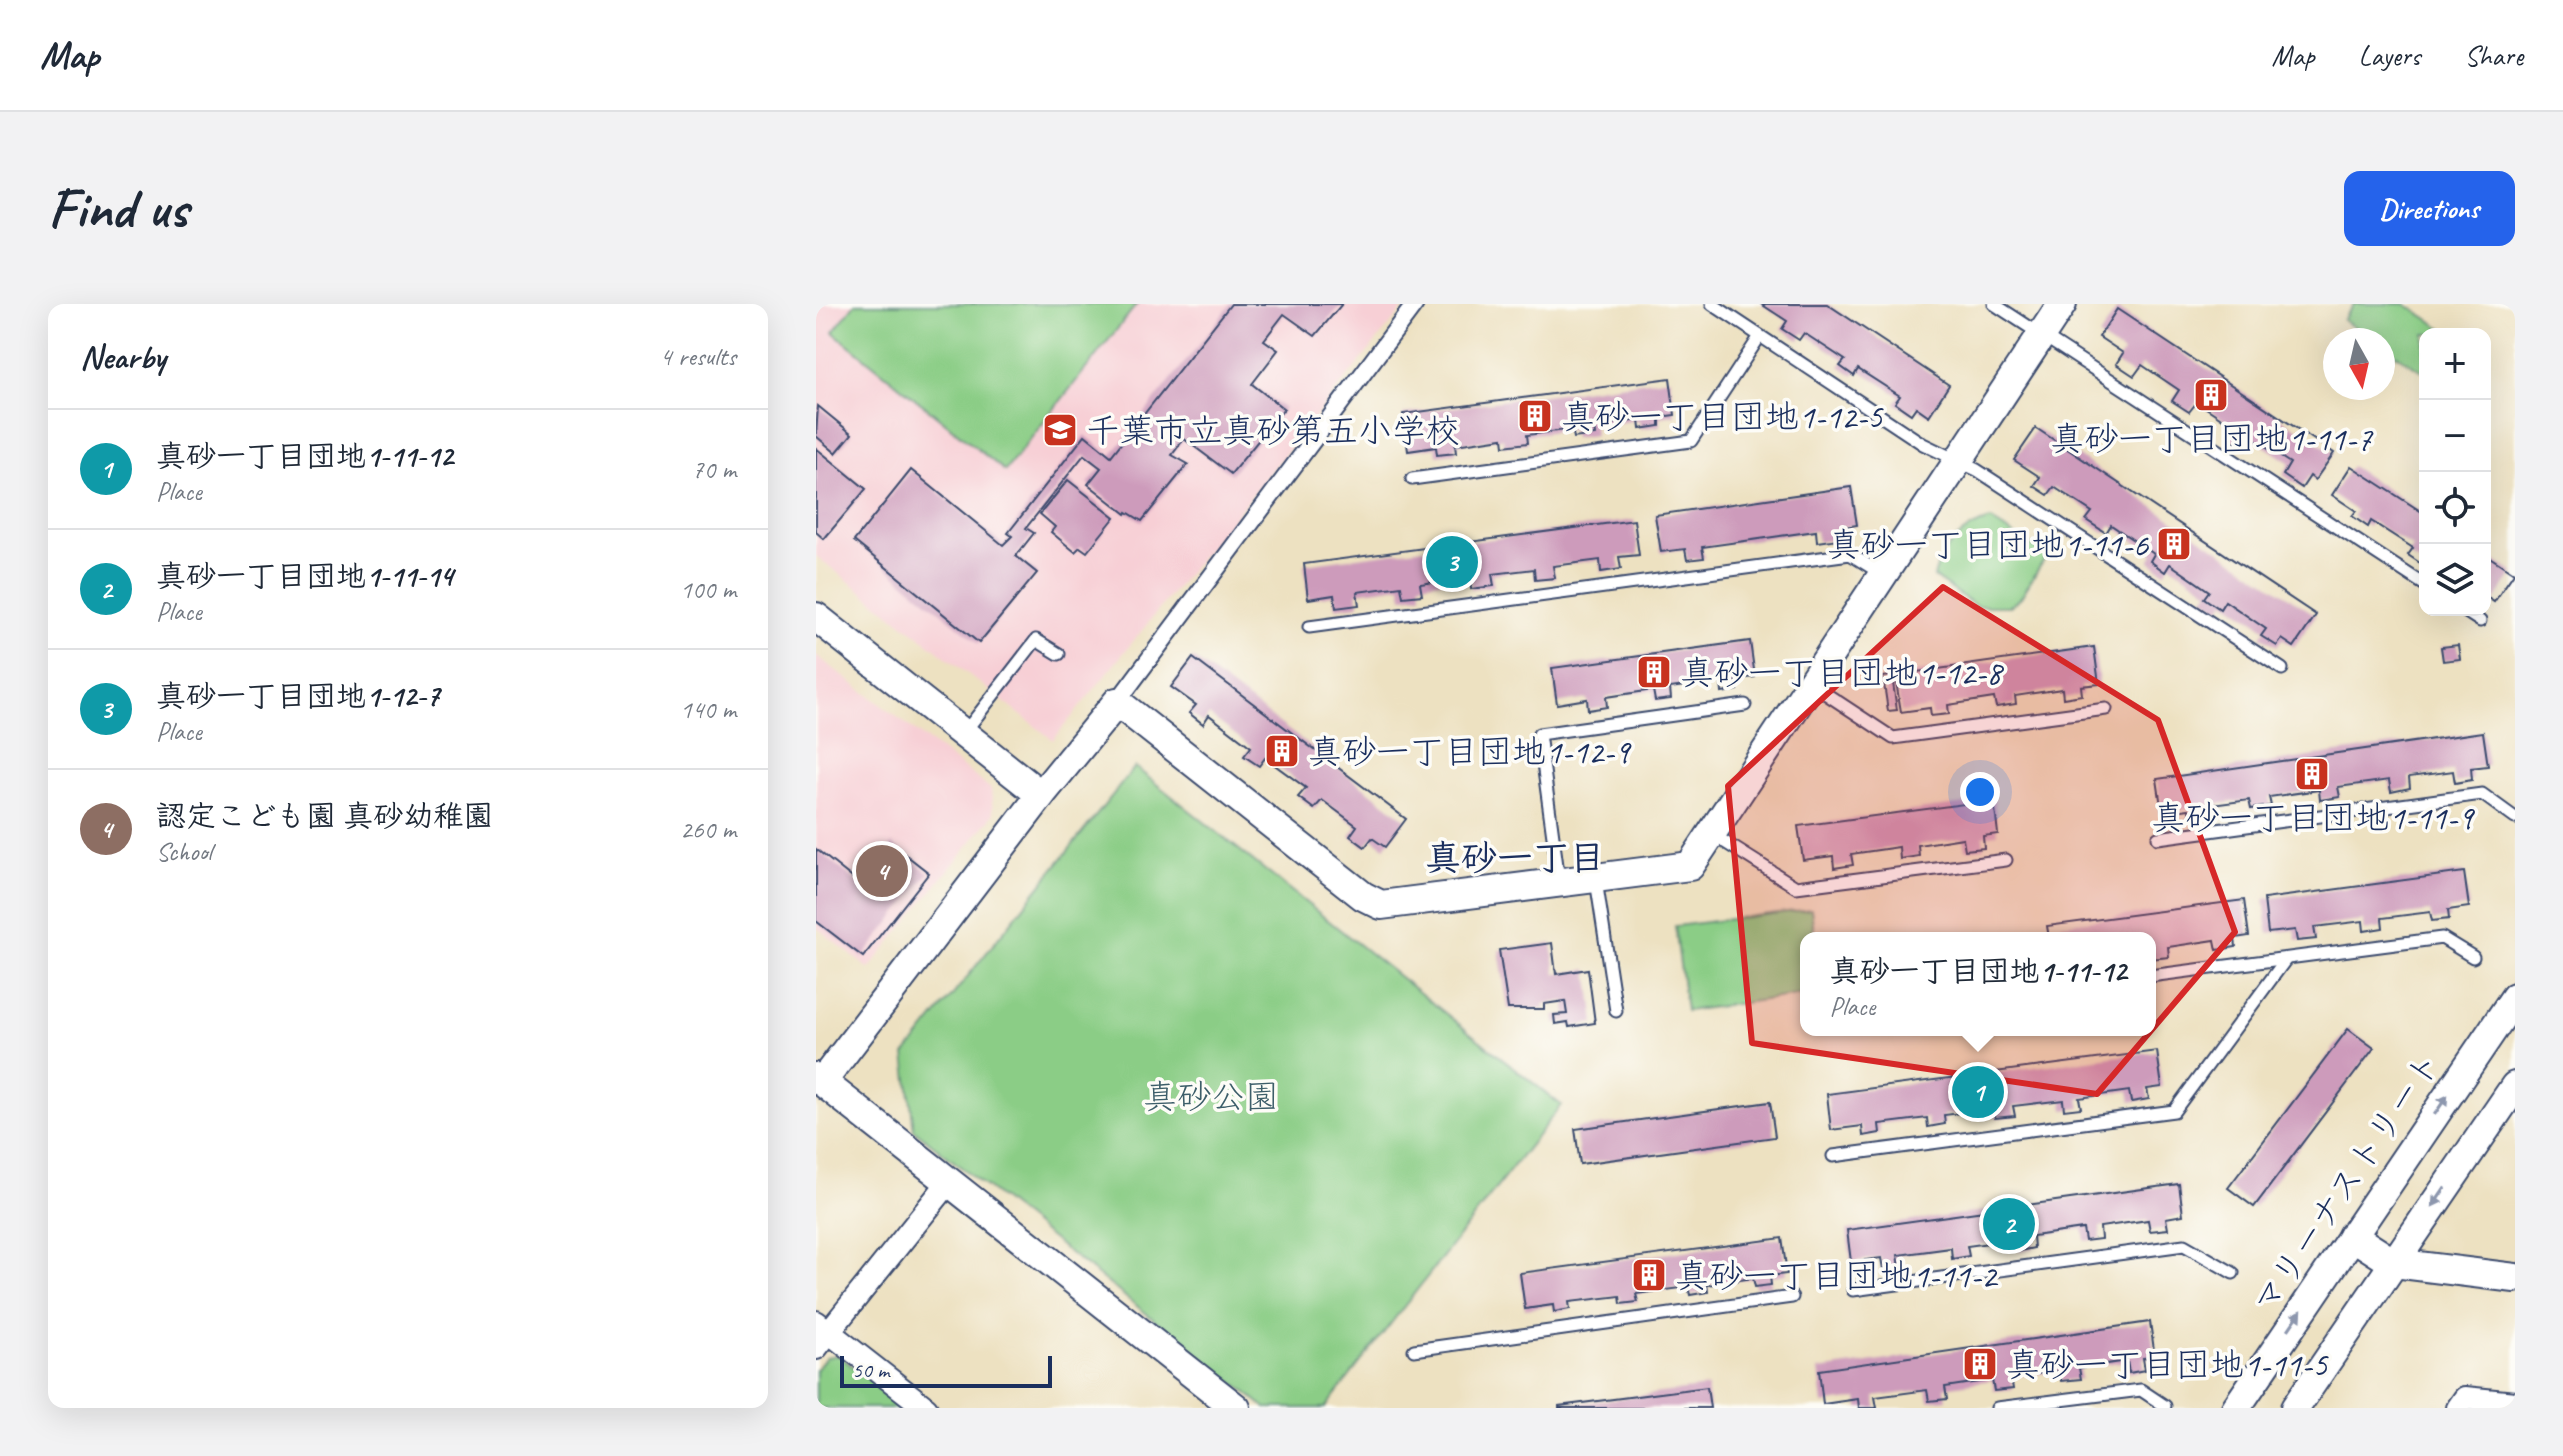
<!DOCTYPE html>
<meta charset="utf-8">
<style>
:root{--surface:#fff;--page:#f2f2f3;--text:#1f2937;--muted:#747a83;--line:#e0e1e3;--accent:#2563eb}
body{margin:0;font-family:Caveat,"Klee One",sans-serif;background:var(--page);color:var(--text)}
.controls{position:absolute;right:24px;top:24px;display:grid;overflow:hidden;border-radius:16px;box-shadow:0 8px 32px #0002}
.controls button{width:72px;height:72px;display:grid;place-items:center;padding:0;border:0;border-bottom:2px solid var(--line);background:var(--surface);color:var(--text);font:40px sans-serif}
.compass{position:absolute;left:1507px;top:24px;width:72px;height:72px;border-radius:50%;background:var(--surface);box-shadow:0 8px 32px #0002;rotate:172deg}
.scale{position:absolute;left:24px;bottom:20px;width:212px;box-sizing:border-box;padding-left:8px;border:4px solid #1b2f5e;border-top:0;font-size:22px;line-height:28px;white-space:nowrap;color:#1b2f5e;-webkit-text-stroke:6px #fdfcf7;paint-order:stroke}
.you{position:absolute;left:1164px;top:488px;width:28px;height:28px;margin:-20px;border:6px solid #fff;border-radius:50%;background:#1a73e8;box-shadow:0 0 0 12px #1a73e833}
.badge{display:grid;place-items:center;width:52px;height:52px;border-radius:50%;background:var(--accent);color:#fff;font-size:26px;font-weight:700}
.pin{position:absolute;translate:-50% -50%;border:4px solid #fff;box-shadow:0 2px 8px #0006}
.popup{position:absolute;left:984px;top:628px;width:356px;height:104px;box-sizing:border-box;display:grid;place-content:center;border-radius:16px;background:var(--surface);filter:drop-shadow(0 2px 6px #0005);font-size:26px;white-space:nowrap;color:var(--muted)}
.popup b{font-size:30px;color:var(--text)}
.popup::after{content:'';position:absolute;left:50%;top:100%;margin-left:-16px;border:16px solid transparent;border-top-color:var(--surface)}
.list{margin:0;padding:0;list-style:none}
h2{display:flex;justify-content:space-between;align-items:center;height:104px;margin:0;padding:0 32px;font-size:34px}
h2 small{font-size:26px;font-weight:400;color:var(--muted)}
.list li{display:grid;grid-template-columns:52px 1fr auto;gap:24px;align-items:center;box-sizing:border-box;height:120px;padding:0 32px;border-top:2px solid var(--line)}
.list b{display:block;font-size:30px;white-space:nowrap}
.list p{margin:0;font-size:26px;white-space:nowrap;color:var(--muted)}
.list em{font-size:26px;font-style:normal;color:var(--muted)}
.icon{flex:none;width:44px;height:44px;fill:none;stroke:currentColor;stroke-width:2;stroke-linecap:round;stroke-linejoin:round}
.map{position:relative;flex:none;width:1699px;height:1104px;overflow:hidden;border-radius:16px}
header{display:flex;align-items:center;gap:48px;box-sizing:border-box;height:112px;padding:0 40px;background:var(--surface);border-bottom:2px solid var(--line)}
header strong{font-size:38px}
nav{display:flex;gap:44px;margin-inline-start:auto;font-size:28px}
.intro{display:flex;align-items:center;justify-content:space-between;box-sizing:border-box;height:192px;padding:0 48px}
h1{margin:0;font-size:56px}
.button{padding:20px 36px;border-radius:16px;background:var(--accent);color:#fff;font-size:28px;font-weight:700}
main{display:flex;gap:48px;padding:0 48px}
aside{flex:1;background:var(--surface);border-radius:16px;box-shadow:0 8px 32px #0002}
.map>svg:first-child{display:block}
</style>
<header>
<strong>Map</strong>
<nav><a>Map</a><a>Layers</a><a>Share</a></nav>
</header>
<div class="intro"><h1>Find us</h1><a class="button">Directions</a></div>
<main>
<aside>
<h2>Nearby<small>4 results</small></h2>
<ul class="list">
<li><span class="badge" style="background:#0f9aa8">1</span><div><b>真砂一丁目団地1-11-12</b><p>Place</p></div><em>70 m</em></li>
<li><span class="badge" style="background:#0f9aa8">2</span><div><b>真砂一丁目団地1-11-14</b><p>Place</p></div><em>100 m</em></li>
<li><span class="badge" style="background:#0f9aa8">3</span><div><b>真砂一丁目団地1-12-7</b><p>Place</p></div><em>140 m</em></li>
<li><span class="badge" style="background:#8d6e63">4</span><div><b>認定こども園 真砂幼稚園</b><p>School</p></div><em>260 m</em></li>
</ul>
</aside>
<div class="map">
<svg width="1699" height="1104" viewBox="0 0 1699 1104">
<rect width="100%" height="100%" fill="#fdfcf7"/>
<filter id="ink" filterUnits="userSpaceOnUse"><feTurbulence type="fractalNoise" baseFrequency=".0125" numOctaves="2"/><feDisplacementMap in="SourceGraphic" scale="16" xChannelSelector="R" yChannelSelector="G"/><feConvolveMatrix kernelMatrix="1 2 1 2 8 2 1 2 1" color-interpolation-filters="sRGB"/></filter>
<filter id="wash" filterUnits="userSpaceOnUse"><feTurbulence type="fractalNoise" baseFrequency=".006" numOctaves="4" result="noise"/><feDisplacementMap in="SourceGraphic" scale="32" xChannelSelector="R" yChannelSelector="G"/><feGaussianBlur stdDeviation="1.8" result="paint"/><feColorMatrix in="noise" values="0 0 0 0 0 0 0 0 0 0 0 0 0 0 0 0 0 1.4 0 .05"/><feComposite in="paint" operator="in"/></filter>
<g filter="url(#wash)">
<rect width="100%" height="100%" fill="#ede1c1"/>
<!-- built -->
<g fill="#f7cfd5">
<polygon points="0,0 591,0 237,436 0,252"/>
<polygon points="0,351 175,485 177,511 53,665 0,623"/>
</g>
<!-- green -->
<g fill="#8bcd86" stroke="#537e72" stroke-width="2">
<polygon points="39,0 321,0 189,167 17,28"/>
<polygon points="1538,0 1589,0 1635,30 1609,30 1609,69 1567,42 1567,36 1558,36 1527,16"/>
<path d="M1174 216 1231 251 1205 293 1194 302H1160L1118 273C1124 246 1147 223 1174 216Z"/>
<polygon points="319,463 745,801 509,1104 450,1104 98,826 89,751"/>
<polygon points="995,605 999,634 990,634 990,690 870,707 859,622"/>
<polygon points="22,1051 90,1104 0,1104 0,1066 10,1053"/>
</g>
<g id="blocks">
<!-- building -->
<g fill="#cd9bbb">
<polygon points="415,0 526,0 499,32 468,10 448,36 462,46 436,80 468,105 415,170 368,135 356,151 372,160 326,217 311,208 310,210 272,180 285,164 268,151 210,224 218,229 200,252 221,269 163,339 38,237 95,166 187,241 196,232 192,229 269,131 295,152"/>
<polygon points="945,0 1011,0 1133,81 1113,112 1100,103 1095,110 1079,99 1084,92 1042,65 1038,72 1024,62 1029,56 988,29 983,36 966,25 971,17"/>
<polygon points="1301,5 1518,149 1499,176 1494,172 1486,184 1467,171 1474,159 1437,135 1430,146 1412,133 1419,123 1381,98 1373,108 1356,97 1363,86 1326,61 1318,72 1300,60 1307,49 1283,33"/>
<polygon points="854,74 859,111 844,113 844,122 824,125 823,116 778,122 779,131 758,134 756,125 711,131 712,139 688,142 687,134 639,141 640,149 621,151 620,143 592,147 587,110"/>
<polygon points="2,102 36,130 20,149 0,132"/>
<polygon points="1220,124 1500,311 1478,343 1466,335 1461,342 1445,332 1450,325 1409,297 1404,305 1388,294 1393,287 1354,260 1349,268 1334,257 1338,250 1295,221 1290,229 1270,216 1276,208 1238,183 1232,191 1218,182 1224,173 1198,156"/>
<polygon points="0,144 50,185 8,235 0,228"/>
<polygon points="1535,162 1609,210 1607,261 1592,251 1597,244 1555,217 1552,223 1536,212 1540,207 1516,191"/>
<polygon points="252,176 299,213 271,248 264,243 259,248 235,228 239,223 224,210"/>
<polygon points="1035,183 1041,221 1022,224 1023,235 1001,238 1000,227 886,243 888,254 871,256 869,245 845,248 839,211"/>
<polygon points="818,216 823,251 803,253 805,265 785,268 784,256 737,262 739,274 719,276 718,265 676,270 678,282 655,285 654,273 604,280 606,291 587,293 585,282 541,288 543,301 520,304 518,291 492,295 488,260"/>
<polygon points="1669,250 1698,269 1678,298 1669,292"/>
<polygon points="934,337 939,373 920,375 922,386 906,389 905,377 854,384 855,395 839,397 837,386 790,393 791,403 772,406 771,395 741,400 736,364"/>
<polygon points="1642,341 1644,355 1627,357 1625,343"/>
<polygon points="1278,343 1283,380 1265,382 1266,391 1247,394 1246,385 1199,392 1200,400 1180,403 1178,394 1132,401 1133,410 1115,412 1114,404 1085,408 1079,371"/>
<polygon points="377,354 590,515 569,543 556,534 549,543 534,532 541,522 506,496 498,505 482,493 490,484 449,454 443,462 428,452 435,443 393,411 387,420 373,409 380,401 355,383"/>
<polygon points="1076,372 1081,406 1072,407 1067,373"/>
<polygon points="1667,428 1672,462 1655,464 1656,476 1639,479 1637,467 1593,473 1594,484 1575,488 1573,476 1522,483 1524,493 1504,496 1503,486 1453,493 1455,502 1435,505 1433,496 1388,502 1389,511 1374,513 1373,505 1346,509 1341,475"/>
<polygon points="1178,496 1182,530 1167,532 1168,544 1149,546 1147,534 1102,541 1103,552 1084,555 1083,543 1035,550 1037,561 1018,564 1017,552 987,556 982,522"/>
<polygon points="76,540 113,569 47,653 0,617 0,545 44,580"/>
<polygon points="1648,568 1653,603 1632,606 1633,615 1616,617 1614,608 1566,614 1567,624 1548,627 1547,617 1498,623 1500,635 1481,637 1479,626 1452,629 1448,595"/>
<polygon points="1428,596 1433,632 1419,634 1420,643 1401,646 1399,636 1352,643 1353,653 1334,655 1334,634 1233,634 1231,622"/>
<polygon points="736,639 740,670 772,665 779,719 753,723 752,718 739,720 738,711 751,710 749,697 728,700 728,705 692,705 683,646"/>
<polygon points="1532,725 1558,744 1438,903 1412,884"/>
<polygon points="1341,747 1346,783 1331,785 1333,795 1315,798 1313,787 1263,794 1265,804 1248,806 1247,796 1197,802 1199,812 1179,814 1177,805 1128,811 1129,820 1112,823 1111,814 1063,820 1064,829 1047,832 1046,822 1015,826 1011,790"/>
<polygon points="954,798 959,833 764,860 759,825"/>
<polygon points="1363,880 1367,911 1350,914 1352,925 1334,927 1332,916 1284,923 1285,935 1269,937 1267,925 1217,932 1218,944 1203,947 1202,935 1151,942 1153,952 1136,955 1135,944 1082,951 1084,963 1067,965 1065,954 1035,958 1031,926"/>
<polygon points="966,934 971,970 954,972 955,981 939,983 937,974 891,981 892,988 874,991 872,983 820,990 822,998 805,1000 804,992 753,998 754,1005 738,1008 737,1001 709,1005 704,969"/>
<polygon points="1334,1018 1339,1053 1327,1054 1329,1066 1313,1069 1311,1057 1263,1064 1265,1075 1245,1077 1244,1067 1195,1073 1197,1085 1178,1087 1176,1076 1129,1083 1131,1095 1113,1097 1111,1086 1059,1093 1061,1104 1043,1104 1042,1095 1007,1100 1003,1066"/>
<polygon points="891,1083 894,1104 743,1104 743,1102"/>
</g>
</g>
</g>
<g filter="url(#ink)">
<use href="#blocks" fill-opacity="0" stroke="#3a4a6d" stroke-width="2"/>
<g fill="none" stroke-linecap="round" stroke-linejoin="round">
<!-- service casing -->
<g stroke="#3a4a6d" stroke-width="15">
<g id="service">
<polyline points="896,0 1107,140 1161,166 1466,365"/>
<polyline points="1178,0 1609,281"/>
<polyline points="596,175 875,137 944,32"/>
<polyline points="1647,306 1664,317"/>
<polyline points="493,323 1034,250 1066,270"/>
<polyline points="995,380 1077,434 1290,405"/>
<polyline points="148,429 220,336 243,350"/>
<polyline points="896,530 980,583 1190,556"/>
<polyline points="1342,534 1666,490 1699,514"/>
<polyline points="743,576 723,430 929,401"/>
<polyline points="780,576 800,707"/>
<polyline points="1334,672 1626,634 1657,653"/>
<polyline points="1017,852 1358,807 1470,655"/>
<polyline points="1037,986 1368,941 1417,969"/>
<polyline points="598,1046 976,993"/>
<polyline points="1181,1104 1325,1086 1349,1102"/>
</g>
</g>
<!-- pedestrian casing -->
<g stroke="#3a4a6d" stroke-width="20">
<polyline id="pedestrian" points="301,398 599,0"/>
</g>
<!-- minor casing -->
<g stroke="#3a4a6d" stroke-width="26">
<g id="minor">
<polyline points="0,1018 110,1104"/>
<polyline points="0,1044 133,878"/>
<polyline points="1642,1104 1649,1094 1699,1099"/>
</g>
</g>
<!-- tertiary casing -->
<g stroke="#3a4a6d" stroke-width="32">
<g id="tertiary">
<polyline points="0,313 225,491"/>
<polyline points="0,773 420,1104"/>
<polyline points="6,778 225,491 301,398 547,592 565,601 874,562 1246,0"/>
<polyline points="1536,932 1578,959 1699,974"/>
<polyline points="1420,1104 1699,693"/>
<polyline points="1479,1104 1699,782"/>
</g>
</g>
<!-- service -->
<use href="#service" stroke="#fff" stroke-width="11"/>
<!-- pedestrian -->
<use href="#pedestrian" stroke="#fff" stroke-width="16"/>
<!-- minor -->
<use href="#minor" stroke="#fff" stroke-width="22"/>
<!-- tertiary -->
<use href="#tertiary" stroke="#fff" stroke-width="28"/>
</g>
<!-- one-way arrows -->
<defs><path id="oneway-solid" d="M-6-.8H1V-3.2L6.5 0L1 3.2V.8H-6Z" transform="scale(2)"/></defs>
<g fill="#8d97ae">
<use href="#oneway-solid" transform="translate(1625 801) rotate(-56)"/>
<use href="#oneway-solid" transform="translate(1623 893) rotate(124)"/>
<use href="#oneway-solid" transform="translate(1479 1016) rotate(-56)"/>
</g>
</g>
<!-- marked area -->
<path fill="#d62828" fill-opacity="0.2" stroke="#d62828" stroke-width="6" stroke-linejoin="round" d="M1127 283 1342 416 1419 628 1281 790 936 739 912 482Z"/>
<!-- icons -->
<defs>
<g id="building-square" transform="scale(1.8)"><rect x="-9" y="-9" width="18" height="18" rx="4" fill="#c8321e" stroke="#fdfcf7"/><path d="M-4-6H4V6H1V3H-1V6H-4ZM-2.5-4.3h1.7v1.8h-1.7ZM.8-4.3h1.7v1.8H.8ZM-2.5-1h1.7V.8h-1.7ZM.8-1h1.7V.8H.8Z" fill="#fff"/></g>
<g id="school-square" transform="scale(1.8)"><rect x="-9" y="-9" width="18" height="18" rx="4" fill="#c8321e" stroke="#fdfcf7"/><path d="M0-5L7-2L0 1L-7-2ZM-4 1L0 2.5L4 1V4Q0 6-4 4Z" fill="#fff"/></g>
</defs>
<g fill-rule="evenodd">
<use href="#building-square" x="1395" y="91"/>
<use href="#building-square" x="719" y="112"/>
<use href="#school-square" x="244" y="126"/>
<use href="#building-square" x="1358" y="240"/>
<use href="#building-square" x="838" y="368"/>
<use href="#building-square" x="466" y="447"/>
<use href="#building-square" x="1496" y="470"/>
<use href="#building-square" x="833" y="971"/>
<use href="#building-square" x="1164" y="1060"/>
</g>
<g text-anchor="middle" stroke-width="7" stroke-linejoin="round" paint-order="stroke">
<!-- poi labels -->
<g font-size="34" fill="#1b2f5e" stroke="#fdfcf7" text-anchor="start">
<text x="745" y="124">真砂一丁目団地1-12-5</text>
<text x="270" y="138">千葉市立真砂第五小学校</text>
<text x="1395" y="146" text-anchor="middle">真砂一丁目団地1-11-7</text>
<text x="1332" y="252" text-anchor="end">真砂一丁目団地1-11-6</text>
<text x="864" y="380">真砂一丁目団地1-12-8</text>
<text x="492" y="459">真砂一丁目団地1-12-9</text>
<text x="1496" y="525" text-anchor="middle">真砂一丁目団地1-11-9</text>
<text x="859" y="983">真砂一丁目団地1-11-2</text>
<text x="1190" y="1072">真砂一丁目団地1-11-5</text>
</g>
<!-- park labels -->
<g font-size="34" fill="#3d5e6a" stroke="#fdfcf7">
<text x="395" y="804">真砂公園</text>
</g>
<!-- street labels -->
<g font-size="34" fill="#1b2f5e" stroke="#fdfcf7">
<text transform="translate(1530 878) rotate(-56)" y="12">マリーナストリート</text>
</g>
<!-- neighbourhood labels -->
<g font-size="36" font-weight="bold" fill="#1b2f5e" stroke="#fdfcf7">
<text x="699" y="566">真砂一丁目</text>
</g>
</g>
</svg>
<div class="controls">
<button>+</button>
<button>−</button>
<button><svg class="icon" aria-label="locate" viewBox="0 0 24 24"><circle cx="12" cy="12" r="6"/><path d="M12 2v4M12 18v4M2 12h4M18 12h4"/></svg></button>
<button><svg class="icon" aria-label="layers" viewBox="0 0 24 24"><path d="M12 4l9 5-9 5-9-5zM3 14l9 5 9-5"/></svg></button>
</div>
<svg class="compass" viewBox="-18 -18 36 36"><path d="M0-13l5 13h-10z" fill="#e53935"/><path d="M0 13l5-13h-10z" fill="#747a83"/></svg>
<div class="scale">50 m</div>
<div class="you"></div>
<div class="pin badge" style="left:1162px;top:788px;background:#0f9aa8">1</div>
<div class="popup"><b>真砂一丁目団地1-11-12</b>Place</div>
<div class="pin badge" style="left:1193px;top:920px;background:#0f9aa8">2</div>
<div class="pin badge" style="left:636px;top:258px;background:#0f9aa8">3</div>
<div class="pin badge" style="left:66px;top:567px;background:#8d6e63">4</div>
</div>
</main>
